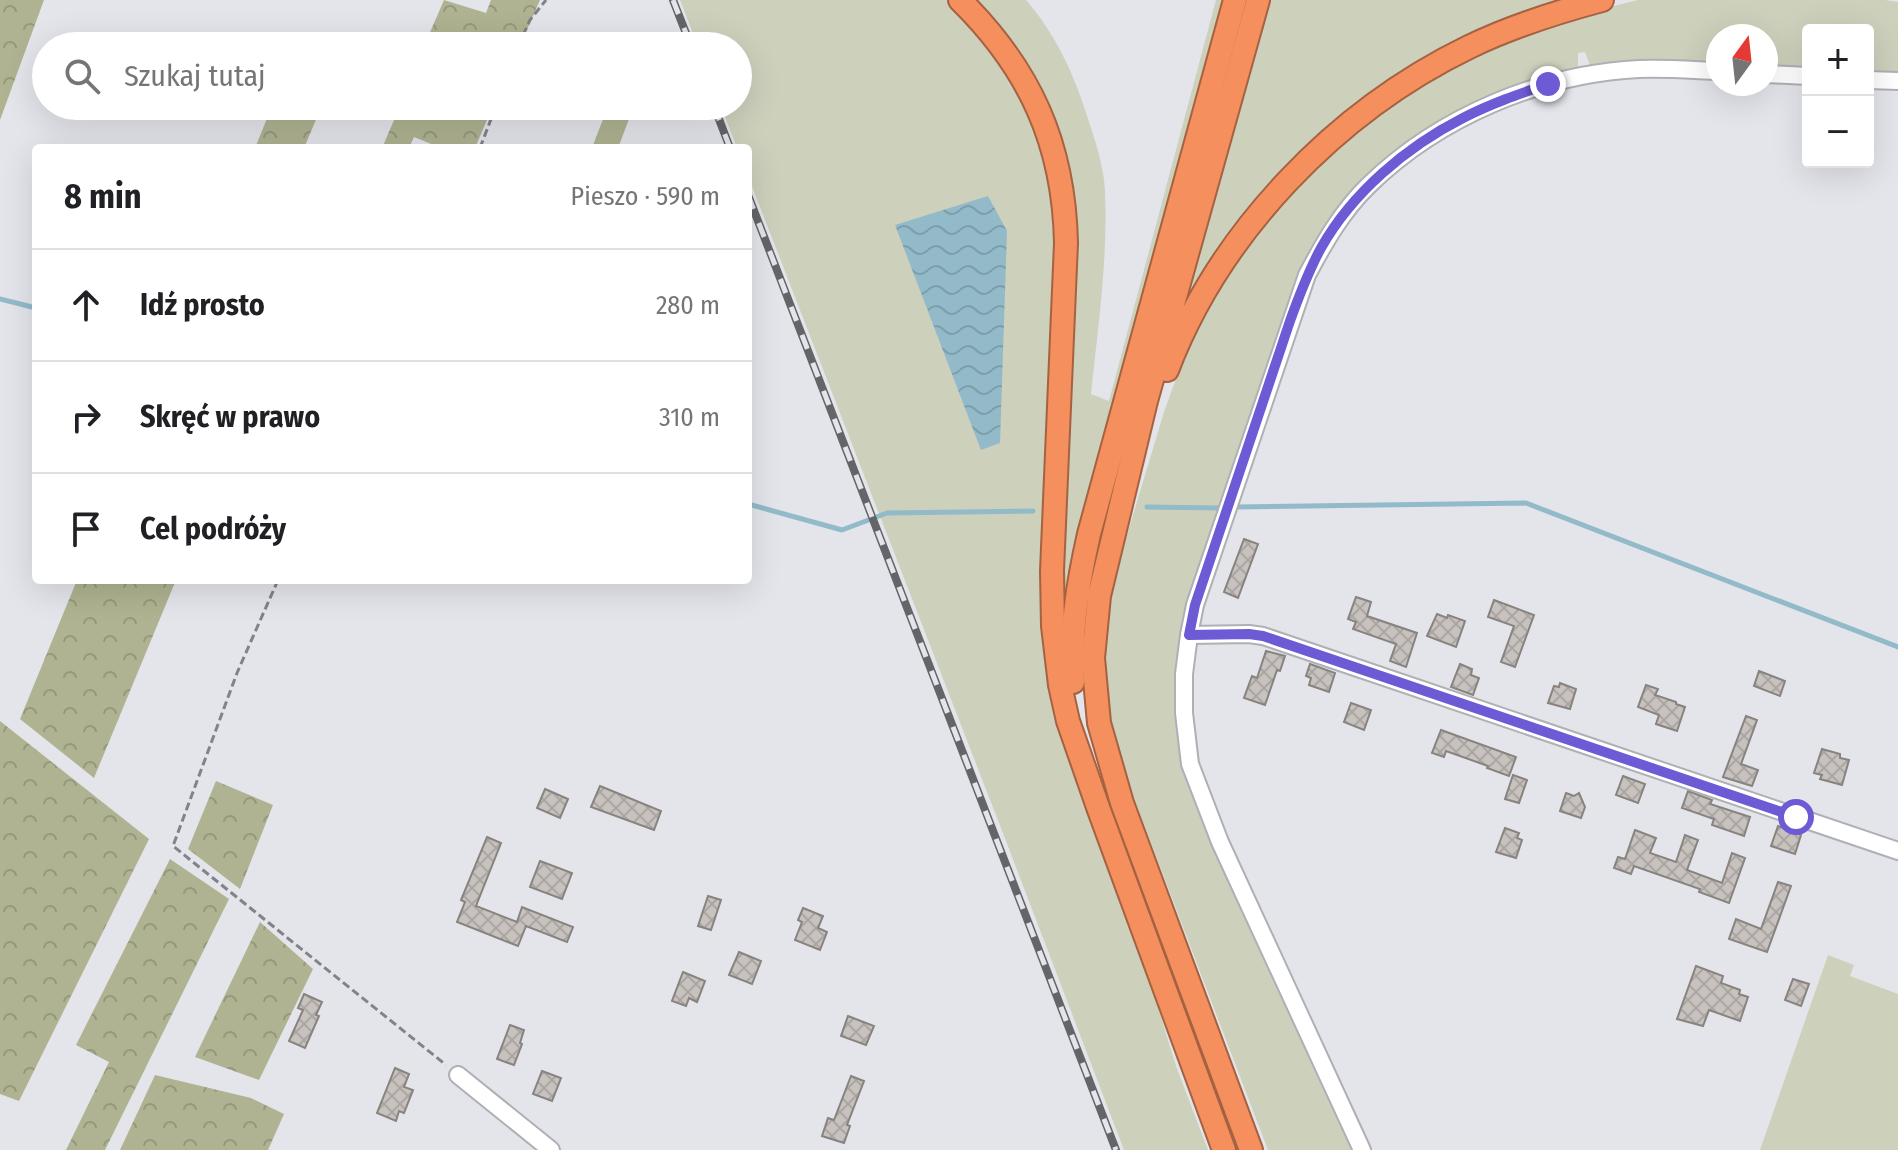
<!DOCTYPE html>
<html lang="pl">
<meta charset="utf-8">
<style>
:root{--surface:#fff;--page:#f6f6f6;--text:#202124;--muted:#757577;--line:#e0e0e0}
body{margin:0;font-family:"Fira Sans Condensed",sans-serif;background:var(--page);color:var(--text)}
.controls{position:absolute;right:24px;top:24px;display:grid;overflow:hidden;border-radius:8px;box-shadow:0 8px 32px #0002}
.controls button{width:72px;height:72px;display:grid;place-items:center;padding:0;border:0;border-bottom:2px solid var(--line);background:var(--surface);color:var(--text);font:40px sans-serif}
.compass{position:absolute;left:1706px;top:24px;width:72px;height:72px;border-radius:50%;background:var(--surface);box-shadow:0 8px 32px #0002;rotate:15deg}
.stop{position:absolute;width:24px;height:24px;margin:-18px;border:6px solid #6d5bd5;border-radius:50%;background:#fff}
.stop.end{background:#6d5bd5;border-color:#fff;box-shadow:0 2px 8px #0008}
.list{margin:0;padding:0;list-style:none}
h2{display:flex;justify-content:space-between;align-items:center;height:104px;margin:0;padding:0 32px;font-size:34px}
h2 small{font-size:26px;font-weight:400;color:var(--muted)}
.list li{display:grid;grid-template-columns:52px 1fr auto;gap:24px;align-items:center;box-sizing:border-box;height:112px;padding:0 32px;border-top:2px solid var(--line)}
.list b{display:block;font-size:30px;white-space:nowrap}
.list em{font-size:26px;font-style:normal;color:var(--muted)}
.icon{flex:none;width:44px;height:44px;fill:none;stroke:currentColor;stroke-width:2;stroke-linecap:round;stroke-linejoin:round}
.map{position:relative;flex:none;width:1898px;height:1150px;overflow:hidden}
.search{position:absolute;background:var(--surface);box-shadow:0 8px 32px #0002;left:32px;top:32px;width:720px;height:88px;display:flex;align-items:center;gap:20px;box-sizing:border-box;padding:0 28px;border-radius:44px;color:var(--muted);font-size:30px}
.panel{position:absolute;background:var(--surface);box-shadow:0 8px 32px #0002;left:32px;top:144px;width:720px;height:440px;border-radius:8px}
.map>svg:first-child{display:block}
</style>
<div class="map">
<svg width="1898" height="1150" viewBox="0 0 1898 1150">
<defs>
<pattern id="forest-crowns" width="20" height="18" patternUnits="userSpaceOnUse" patternTransform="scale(2)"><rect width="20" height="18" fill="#afb391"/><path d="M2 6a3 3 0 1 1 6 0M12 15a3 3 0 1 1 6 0" fill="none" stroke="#95997c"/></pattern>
<pattern id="water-waves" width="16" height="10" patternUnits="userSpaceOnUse" patternTransform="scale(2)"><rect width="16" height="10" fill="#92bac8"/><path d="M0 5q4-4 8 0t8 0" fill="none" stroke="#7d9fab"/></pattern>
<pattern id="building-cross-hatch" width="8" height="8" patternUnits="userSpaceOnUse" patternTransform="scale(2)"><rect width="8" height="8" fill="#c8c2bf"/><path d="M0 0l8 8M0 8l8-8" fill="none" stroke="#aba6a3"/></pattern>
</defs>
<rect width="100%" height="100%" fill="#e3e5eb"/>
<!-- grass -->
<g fill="#cdd0bb">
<polygon points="680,0 947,0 952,4 1016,81 1043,144 1057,236 1043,583 1135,933 1176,1066 1208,1150 1124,1150 1006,841 748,176 748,148 737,148 721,106 738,106 738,46 698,46"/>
<path d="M973 0H1026C1058 37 1076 79 1090 125 1097 146 1104 169 1105 191 1108 259 1098 327 1091 394L1109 401 1216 0H1227L1061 643 1073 195Z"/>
<polygon points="1263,0 1575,0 1357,108 1175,335"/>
<polygon points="1638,0 1885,0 1898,2 1898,77 1868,75 1868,30 1808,30 1808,72 1766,70 1766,36 1718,36 1718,68 1593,68 1590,65 1585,52 1578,53 1578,69 1495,99 1344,201 1335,213 1188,615 1182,758 1186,778 1195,790 1357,1150 1268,1150 1130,788 1109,721 1104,671 1106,629 1112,585 1164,412 1186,351 1206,311 1240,255 1271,214 1316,166 1357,126 1450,65 1561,19"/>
<polygon points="1828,955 1854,965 1850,976 1898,994 1898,1150 1760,1150"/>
</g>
<!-- forest -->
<g fill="url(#forest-crowns)">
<polygon points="0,0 44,0 0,120"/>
<polygon points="444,0 486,13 491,0 540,0 520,46 424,46"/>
<polygon points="272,106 320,106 321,108 304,148 255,148"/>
<polygon points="400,106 493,106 475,148 441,148 414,137 409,148 382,148"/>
<polygon points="608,106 634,106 618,148 592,148"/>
<polygon points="77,580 176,580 94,778 20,719"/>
<polygon points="0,721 149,839 19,1101 0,1094"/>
<polygon points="216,781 273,805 240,889 188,849"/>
<polygon points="170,859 229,899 105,1150 66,1150 109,1062 76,1045"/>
<polygon points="260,922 313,969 259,1080 195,1057"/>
<polygon points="155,1075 251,1098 284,1114 268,1150 120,1150"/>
</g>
<!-- water -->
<polygon fill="url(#water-waves)" points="988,196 1007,231 1000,443 981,450 895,225"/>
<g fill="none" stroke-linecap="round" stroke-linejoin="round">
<!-- stream -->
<g stroke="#92bac8" stroke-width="5">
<polyline points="0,299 36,308"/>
<polyline points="748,504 842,530 887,513 1033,511"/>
<polyline points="1147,507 1220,508"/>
<polyline points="1235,507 1526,503 1898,647"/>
</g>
</g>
<!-- building -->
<g fill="url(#building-cross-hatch)" stroke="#88837f" stroke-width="2">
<polygon points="1244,539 1258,544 1238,598 1224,592"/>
<polygon points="1356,597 1371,602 1367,616 1417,633 1406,667 1390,661 1396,644 1353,629 1356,622 1348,619"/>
<polygon points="1494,600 1534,615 1515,667 1501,662 1514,626 1488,617"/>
<polygon points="1437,614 1447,618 1448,615 1465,621 1456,647 1427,636"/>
<polygon points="1266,651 1285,656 1280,671 1277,670 1265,705 1244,698 1252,676 1257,678"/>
<polygon points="1310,664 1335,673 1329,692 1309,685 1311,678 1306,676"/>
<polygon points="1460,664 1472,669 1471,675 1479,678 1473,695 1451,687"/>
<polygon points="1759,671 1785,681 1780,696 1754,686"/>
<polygon points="1560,683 1576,689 1570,709 1548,703 1554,686 1559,687"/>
<polygon points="1646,685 1658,689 1655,695 1676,702 1676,704 1685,707 1677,731 1656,724 1659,715 1638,707"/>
<polygon points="1351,703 1371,710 1364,730 1344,722"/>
<polygon points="1746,716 1757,720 1741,764 1758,770 1752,786 1723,777"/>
<polygon points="1441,730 1516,757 1509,776 1487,768 1488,766 1446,751 1444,757 1432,753"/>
<polygon points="1822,749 1840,754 1840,758 1849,760 1842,785 1820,779 1822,775 1814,773"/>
<polygon points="1513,775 1527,780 1519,803 1505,799"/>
<polygon points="1623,776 1645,784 1638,803 1616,795"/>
<polygon points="600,786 661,811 654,830 591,807"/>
<polygon points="545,789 568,799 560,818 537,808"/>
<polygon points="1688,791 1712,800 1710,804 1750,817 1744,836 1712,825 1714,819 1682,808"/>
<polygon points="1566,793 1574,796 1579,793 1585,807 1581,818 1560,811"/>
<polygon points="1778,826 1801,835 1795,854 1771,846"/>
<polygon points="1505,828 1519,833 1517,838 1522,840 1516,858 1496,852"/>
<polygon points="1635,830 1656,838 1650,853 1676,862 1685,835 1698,840 1687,870 1722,883 1732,853 1745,858 1729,903 1699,892 1700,889 1634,866 1631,874 1614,868 1618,857 1625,859"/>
<polygon points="487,837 501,843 476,906 517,922 522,907 573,927 567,942 526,926 518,946 457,922 465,902 461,900"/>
<polygon points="540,861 572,873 562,899 530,887"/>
<polygon points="1778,882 1791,886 1767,952 1729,939 1736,919 1761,929"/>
<polygon points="708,896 721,900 711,930 698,926"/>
<polygon points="803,908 823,916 818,928 827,932 820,950 795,940 802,922 798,920"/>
<polygon points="739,952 761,961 752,984 729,975"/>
<polygon points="1696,966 1723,976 1721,983 1740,990 1739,994 1748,997 1740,1021 1709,1010 1703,1026 1677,1019"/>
<polygon points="683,972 705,981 697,1002 689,998 686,1006 672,1001"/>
<polygon points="1793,979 1809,984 1801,1006 1785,1000"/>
<polygon points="304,994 322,1002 316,1015 319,1016 305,1048 289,1041 303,1010 298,1008"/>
<polygon points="848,1016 874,1026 866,1045 841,1036"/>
<polygon points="510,1025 524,1030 520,1043 522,1044 514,1065 497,1059"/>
<polygon points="395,1068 409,1074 404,1087 413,1090 404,1113 399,1111 396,1121 377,1113"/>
<polygon points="542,1071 561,1078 552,1101 533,1094"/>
<polygon points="851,1076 864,1081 847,1125 850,1126 844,1143 822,1136 828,1118 834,1120"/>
</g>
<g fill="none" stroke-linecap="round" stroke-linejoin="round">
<!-- minor casing -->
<g stroke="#aeb0b6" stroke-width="20">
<g id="minor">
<polyline points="1766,74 1808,76"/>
<polyline points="1868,80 1898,81"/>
<polyline points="1189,635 1249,634 1263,636 1898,851"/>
<polyline points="458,1075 551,1150"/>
<path d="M1362 1150 1220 842 1190 764 1184 713V674L1189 635 1195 605 1307 275C1324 243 1342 211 1369 185 1439 117 1540 74 1639 69 1665 68 1692 70 1718 71"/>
</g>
</g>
<!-- highway casing -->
<g stroke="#a46242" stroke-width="26">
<g id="highway">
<path d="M960 0C1030 69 1064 144 1066 243L1052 571 1053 626 1060 685 1068 721 1099 810 1224 1150"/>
<path d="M1167 370C1220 231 1337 111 1469 47 1512 26 1557 12 1602 0"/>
<path d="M1073 682C1070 631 1078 583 1089 534L1235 0"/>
<polyline points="1251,1150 1122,803 1099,723 1093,658 1099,596 1146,401 1258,0"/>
</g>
</g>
<!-- path -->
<g stroke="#828387" stroke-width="3" stroke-dasharray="8 4" stroke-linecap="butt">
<polyline points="518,46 530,20 546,0"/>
<polyline points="480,148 496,106"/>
<polyline points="278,580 237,673 173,846 446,1065"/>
</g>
<!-- minor -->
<use href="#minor" stroke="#fff" stroke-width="16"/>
<!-- highway -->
<use href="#highway" stroke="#f58f5d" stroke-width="22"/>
<!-- rail casing -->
<g stroke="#646568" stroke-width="8">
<g id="rail">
<polyline points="673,0 691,46"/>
<polyline points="714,106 730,148"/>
<polyline points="748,195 1116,1150"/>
</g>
</g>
<!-- rail -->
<use href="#rail" stroke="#e3e5eb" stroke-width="5" stroke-dasharray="15" stroke-linecap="butt"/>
</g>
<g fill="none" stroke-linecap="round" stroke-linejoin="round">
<!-- route -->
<path stroke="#6d5bd5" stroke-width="10" d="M1548 84C1519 94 1490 104 1463 118 1406 147 1352 193 1321 248 1308 272 1299 296 1290 321L1195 605 1189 635 1249 634 1263 636 1796 817"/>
</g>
</svg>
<div class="controls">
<button>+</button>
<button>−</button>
</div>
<svg class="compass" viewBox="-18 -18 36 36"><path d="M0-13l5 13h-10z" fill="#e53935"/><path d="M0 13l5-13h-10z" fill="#757577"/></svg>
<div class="stop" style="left:1796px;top:817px"></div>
<div class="stop end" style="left:1548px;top:84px"></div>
<div class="search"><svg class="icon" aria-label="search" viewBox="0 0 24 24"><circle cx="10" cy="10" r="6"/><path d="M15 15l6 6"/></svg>Szukaj tutaj</div>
<section class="panel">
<h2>8 min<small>Pieszo · 590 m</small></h2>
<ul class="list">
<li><svg class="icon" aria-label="ahead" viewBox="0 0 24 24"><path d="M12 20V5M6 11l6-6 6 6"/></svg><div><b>Idź prosto</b></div><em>280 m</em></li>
<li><svg class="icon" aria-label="right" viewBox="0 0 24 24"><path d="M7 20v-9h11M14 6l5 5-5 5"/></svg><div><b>Skręć w prawo</b></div><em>310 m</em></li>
<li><svg class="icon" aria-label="arrive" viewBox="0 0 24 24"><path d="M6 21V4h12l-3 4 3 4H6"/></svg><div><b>Cel podróży</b></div></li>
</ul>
</section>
</div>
